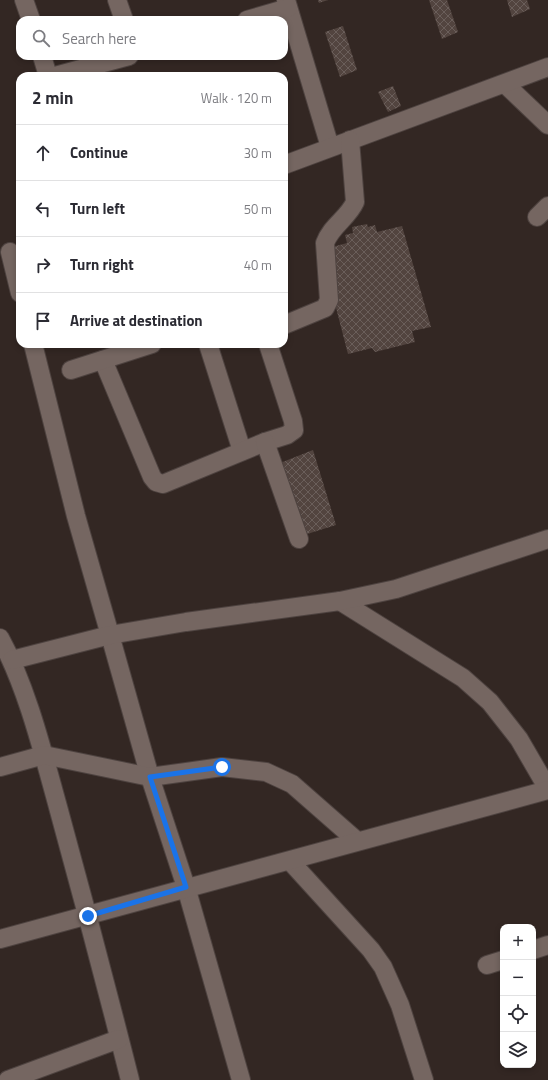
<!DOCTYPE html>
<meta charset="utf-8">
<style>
:root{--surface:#fff;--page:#f2f2f3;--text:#2b2b33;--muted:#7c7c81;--line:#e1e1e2}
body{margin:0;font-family:"Titillium Web",sans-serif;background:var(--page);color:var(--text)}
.controls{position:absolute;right:12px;bottom:12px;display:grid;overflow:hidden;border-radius:8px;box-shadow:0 2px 6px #0003}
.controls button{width:36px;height:36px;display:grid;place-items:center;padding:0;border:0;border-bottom:1px solid var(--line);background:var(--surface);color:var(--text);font:20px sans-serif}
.stop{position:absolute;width:12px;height:12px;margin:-9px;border:3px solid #1a73e8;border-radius:50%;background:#fff}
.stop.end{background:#1a73e8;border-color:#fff;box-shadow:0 1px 4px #0008}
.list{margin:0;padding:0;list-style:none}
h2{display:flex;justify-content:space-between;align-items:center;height:52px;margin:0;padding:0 16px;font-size:17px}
h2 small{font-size:13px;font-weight:400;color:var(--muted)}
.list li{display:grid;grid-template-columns:26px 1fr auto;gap:12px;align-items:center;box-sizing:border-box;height:56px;padding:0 16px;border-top:1px solid var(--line)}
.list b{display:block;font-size:15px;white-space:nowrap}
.list em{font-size:13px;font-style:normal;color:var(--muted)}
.icon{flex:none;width:22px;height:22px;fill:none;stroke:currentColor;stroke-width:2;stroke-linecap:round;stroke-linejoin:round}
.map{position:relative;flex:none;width:548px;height:1080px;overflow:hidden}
.search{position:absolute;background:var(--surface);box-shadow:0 2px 6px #0003;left:16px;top:16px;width:272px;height:44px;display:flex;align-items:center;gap:10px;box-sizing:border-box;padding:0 14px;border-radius:12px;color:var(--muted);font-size:15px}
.panel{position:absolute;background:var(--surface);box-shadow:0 2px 6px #0003;left:16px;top:72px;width:272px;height:276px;border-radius:12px}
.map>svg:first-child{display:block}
</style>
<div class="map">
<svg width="548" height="1080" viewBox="0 0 548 1080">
<defs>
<pattern id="building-cross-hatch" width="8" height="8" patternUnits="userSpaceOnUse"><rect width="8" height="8" fill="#52443f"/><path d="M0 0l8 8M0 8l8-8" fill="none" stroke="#6a5e5a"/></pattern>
</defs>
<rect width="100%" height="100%" fill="#332723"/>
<!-- building -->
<g fill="url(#building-cross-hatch)">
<polygon points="318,0 328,0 319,3"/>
<polygon points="429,0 447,0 458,32 442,39"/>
<polygon points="507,0 527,0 530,9 512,17"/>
<polygon points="343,26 357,70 340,77 325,32"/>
<polygon points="393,86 401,106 388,112 378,92"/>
<polygon points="367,224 368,227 375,225 377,232 402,226 431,327 412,331 415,342 375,352 372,348 348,354 321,250 347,243 345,235 353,233 352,227"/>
<polygon points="313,450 336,525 304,535 280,463"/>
</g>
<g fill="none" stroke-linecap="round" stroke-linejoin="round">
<!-- minor casing -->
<g stroke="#4e4340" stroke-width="20">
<g id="minor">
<polyline points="24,0 31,20"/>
<polyline points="117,0 124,20"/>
<polyline points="286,0 330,147"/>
<polyline points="247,20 288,8"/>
<polyline points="42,56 48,76"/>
<polyline points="55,76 129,56"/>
<polyline points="505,84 548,125"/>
<polyline points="284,165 548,67"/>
<polyline points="537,217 548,206"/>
<polyline points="10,252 20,293"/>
<path d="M284 325 325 308 329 300 325 243C331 226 348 218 355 202L350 140"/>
<polyline points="33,344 76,516 110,635 150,777 186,887 241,1080"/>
<polyline points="208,344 242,451"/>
<polyline points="103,360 152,477 156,482 163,484 265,442 287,435 294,430 293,421 268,344"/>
<polyline points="71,370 152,344"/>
<polyline points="265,442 299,539"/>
<polyline points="340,601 463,678 490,702 519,739 548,789"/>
<path d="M0 638C27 687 43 753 58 807 83 898 107 989 130 1080"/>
<polyline points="12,660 110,635 186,622 340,601 396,589 548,539"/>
<polyline points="0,767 44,755 150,777 222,767 266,772 292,784 357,841"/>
<polyline points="290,861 371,950 383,967 400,1005 424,1080"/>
<polyline points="0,939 548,790"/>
<polyline points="533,950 548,945"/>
<polyline points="487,965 503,960"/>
<polyline points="8,1080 119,1039"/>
</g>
</g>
<!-- minor -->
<use href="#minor" stroke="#756661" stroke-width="18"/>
</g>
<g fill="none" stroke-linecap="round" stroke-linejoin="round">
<!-- route -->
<polyline stroke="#1a73e8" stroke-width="5" points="88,916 186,887 150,777 222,767"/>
</g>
</svg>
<div class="controls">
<button>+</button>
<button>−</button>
<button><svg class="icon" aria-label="locate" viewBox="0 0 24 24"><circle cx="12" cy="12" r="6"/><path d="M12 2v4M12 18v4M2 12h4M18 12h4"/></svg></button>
<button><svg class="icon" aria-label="layers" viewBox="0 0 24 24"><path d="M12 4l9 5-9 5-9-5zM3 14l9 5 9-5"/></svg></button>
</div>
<div class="stop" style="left:222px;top:767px"></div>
<div class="stop end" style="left:88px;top:916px"></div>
<div class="search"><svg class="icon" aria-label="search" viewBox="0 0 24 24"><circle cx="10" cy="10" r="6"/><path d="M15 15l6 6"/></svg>Search here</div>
<section class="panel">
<h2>2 min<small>Walk · 120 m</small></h2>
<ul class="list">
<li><svg class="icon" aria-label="ahead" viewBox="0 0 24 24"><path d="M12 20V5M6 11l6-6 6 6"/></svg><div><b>Continue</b></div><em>30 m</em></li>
<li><svg class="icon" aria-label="left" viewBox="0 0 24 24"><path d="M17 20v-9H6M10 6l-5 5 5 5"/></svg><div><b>Turn left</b></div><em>50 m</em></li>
<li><svg class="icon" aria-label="right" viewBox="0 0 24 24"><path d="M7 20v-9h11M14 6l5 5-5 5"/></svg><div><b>Turn right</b></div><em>40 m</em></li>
<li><svg class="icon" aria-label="arrive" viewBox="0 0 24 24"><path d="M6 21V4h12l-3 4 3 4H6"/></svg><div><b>Arrive at destination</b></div></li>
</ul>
</section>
</div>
